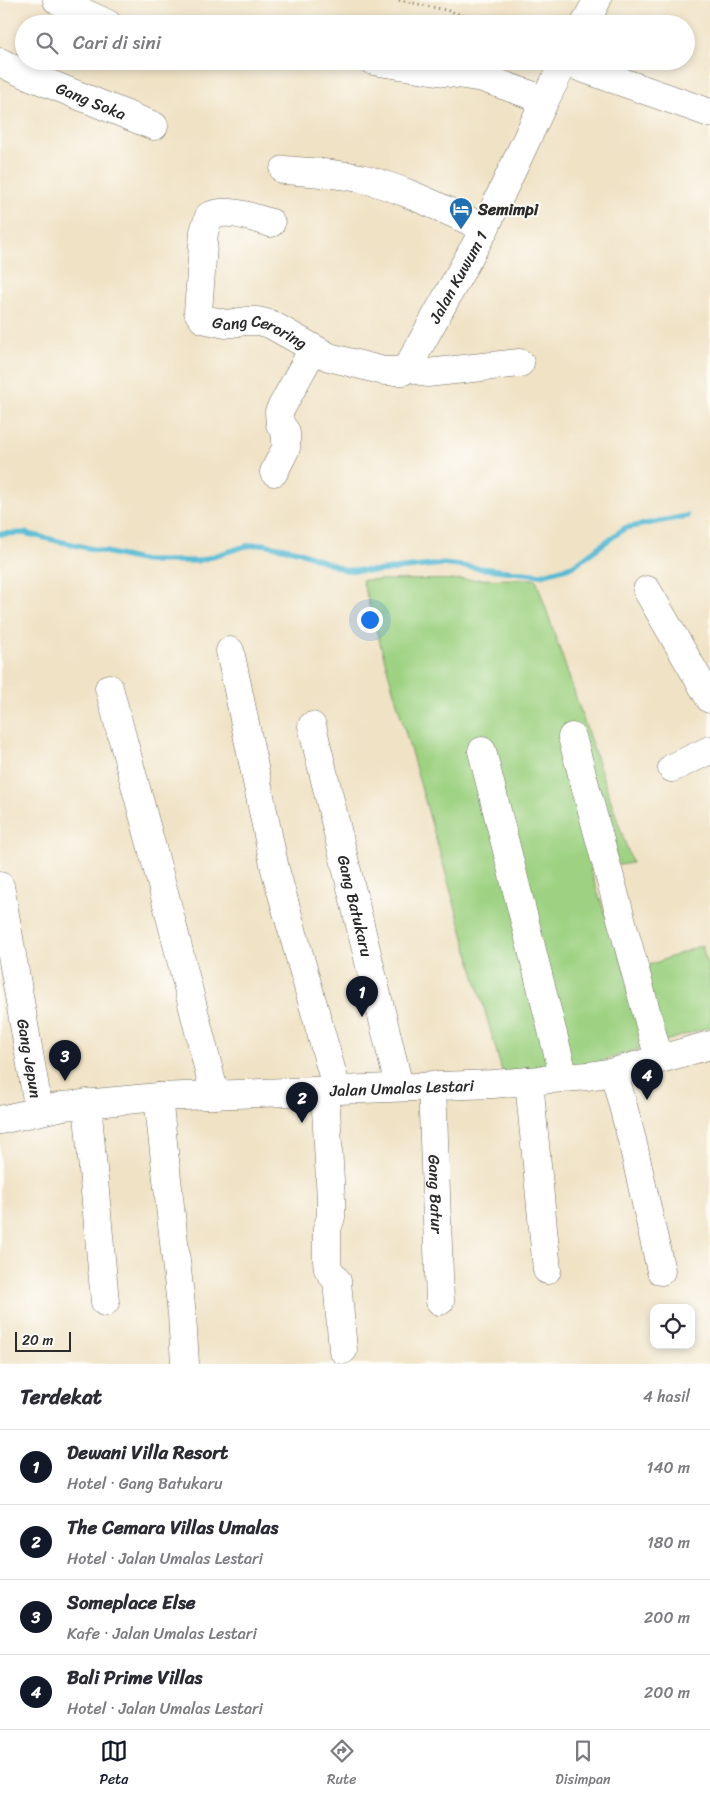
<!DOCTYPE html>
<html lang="id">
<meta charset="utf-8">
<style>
:root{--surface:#fff;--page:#f2f2f3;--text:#2b2b33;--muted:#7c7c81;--line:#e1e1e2;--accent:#111827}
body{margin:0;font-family:Sriracha,sans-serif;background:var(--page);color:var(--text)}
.controls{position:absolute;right:15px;bottom:15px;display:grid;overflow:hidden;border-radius:10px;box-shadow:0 2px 8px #0003}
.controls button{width:45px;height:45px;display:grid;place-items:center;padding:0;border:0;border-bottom:1px solid var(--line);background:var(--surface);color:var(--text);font:25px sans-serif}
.scale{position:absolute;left:15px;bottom:12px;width:56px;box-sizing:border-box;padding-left:5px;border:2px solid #2b2b2b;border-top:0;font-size:14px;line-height:18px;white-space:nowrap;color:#2b2b2b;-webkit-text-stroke:4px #fdfcf7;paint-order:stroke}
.you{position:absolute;left:369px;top:619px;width:18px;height:18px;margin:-12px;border:4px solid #fff;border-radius:50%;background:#1a73e8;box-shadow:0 0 0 8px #1a73e833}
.badge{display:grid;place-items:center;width:32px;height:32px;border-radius:50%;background:var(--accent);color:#fff;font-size:16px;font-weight:700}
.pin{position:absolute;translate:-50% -41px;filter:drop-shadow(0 1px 2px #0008)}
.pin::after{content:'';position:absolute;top:26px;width:18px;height:15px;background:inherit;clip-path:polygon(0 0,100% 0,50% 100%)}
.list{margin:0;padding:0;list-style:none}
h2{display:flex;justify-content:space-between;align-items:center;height:65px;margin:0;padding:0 20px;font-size:21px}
h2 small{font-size:16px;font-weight:400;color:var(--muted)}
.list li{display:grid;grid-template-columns:32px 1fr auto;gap:15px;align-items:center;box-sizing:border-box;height:75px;padding:0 20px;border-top:1px solid var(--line)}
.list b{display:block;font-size:19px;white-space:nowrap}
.list p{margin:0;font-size:16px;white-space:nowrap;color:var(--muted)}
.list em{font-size:16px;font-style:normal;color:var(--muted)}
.icon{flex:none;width:28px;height:28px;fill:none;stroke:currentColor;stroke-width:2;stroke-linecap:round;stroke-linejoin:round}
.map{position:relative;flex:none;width:710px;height:1364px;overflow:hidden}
.search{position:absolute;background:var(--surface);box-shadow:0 2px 8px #0003;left:15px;right:15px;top:15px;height:55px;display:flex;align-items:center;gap:12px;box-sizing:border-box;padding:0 18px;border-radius:28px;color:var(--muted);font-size:19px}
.sheet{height:365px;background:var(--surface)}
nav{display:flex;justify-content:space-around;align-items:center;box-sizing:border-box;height:70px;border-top:1px solid var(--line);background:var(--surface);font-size:14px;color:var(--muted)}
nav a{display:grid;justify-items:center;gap:2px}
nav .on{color:var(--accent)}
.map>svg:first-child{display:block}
</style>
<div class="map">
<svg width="710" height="1364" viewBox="0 0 710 1364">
<rect width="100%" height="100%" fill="#fdfcf7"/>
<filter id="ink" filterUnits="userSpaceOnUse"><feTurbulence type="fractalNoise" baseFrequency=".02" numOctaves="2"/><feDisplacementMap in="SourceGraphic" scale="10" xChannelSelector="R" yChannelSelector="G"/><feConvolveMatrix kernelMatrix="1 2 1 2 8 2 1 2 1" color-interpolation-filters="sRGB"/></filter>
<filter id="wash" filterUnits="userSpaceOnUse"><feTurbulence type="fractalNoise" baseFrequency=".0096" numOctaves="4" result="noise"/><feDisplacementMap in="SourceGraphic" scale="20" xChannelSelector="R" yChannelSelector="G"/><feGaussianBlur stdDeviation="1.12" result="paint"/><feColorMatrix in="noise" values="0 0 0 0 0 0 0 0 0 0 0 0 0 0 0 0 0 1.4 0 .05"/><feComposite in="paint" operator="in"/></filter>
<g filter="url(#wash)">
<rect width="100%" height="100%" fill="#f0e2c5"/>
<!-- green -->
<polygon fill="#9ed282" stroke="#647e56" points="536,579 632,863 590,870 626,974 702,945 710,978 710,1027 563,1073 504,1078 362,580"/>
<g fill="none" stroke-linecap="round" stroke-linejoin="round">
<!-- stream -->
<polyline stroke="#55b9d3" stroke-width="5.5" points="0,534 24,533 144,561 198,561 246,546 263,544 298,551 345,570 377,571 442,564 541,575 573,566 625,528 687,516"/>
</g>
</g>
<g filter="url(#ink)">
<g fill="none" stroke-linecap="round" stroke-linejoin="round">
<!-- minor casing -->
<g stroke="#706b61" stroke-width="29">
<g id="minor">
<polyline points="57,0 108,24"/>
<polyline points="585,24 597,0"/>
<polyline points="373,61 483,78 545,100"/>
<path id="s1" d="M0 62 18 71 154 126"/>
<polyline points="565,62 710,113"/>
<path d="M284 170C309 172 335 173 360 178 403 188 444 210 485 228"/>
<path id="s2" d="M271 223C251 217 228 208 209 216L204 232 198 312 203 319 226 324 246 321H258L270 324 329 357 384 371H403L410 363 485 228 545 100 565 61"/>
<polyline points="410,363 418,370 427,373 520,363"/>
<polyline points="274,472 286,448 286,432 280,424 279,412 313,349"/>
<polyline points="647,590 710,699"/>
<polyline points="230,651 275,869 337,1090"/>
<polyline points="109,688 166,900 215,1095"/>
<path id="s3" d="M312 726 399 1086"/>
<polyline points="572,737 659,1059"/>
<polyline points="482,751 564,1078"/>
<polyline points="672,768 710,750"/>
<path id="s4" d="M0 886 39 1111"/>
<polyline points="614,1072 632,1140 661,1271"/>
<polyline points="529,1081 547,1270"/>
<path id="s5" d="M432 1085 440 1301"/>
<polyline points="325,1091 331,1199 331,1217 327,1229 327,1260 328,1269 337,1281 343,1350"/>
<polyline points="158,1097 182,1315 185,1364"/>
<polyline points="87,1103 105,1302"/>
<path id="s6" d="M0 1120 63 1106 158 1097 493 1084 588 1076 614 1072 710 1045"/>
</g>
</g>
<!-- path -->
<polyline stroke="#706b61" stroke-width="3" stroke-dasharray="1 4" stroke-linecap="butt" points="399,0 446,10 491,24"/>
<!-- minor -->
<use href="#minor" stroke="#fff" stroke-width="28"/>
</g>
</g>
<!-- icons -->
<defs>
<g id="hotel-pin" transform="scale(1.25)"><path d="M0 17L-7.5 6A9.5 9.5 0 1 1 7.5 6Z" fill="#1f6fb2" stroke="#fdfcf7"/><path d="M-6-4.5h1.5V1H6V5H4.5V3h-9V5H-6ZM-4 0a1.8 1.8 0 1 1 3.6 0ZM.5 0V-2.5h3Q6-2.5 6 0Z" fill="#fff"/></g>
</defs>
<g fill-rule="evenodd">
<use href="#hotel-pin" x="461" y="209"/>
</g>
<g text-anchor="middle" stroke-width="4" stroke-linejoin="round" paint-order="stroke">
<!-- street labels -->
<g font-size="16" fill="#2b2b2b" stroke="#fdfcf7">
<text dy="6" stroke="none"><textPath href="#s1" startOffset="99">Gang Soka</textPath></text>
<text dy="6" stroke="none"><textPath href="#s2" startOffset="490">Jalan Kuwum 1</textPath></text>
<text dy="6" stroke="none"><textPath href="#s2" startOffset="229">Gang Ceroring</textPath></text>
<text dy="6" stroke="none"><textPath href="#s3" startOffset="185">Gang Batukaru</textPath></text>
<text dy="6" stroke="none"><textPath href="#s4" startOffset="175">Gang Jepun</textPath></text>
<text dy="6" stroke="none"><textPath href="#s6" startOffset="404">Jalan Umalas Lestari</textPath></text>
<text dy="6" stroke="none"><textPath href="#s5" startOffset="109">Gang Batur</textPath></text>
</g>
<!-- poi labels -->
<g font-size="16" font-weight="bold" fill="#2b2b2b" stroke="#fdfcf7" text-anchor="start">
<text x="478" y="215">Semimpi</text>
</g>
</g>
</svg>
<div class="controls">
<button><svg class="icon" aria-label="locate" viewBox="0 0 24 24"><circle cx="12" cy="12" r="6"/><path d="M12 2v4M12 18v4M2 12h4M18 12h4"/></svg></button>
</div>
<div class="scale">20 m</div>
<div class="you"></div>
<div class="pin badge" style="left:362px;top:1017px">1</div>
<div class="pin badge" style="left:302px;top:1123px">2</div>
<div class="pin badge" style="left:65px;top:1081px">3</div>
<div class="pin badge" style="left:647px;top:1100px">4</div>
<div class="search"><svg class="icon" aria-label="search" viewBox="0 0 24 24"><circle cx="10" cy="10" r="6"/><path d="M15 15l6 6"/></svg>Cari di sini</div>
</div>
<section class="sheet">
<h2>Terdekat<small>4 hasil</small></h2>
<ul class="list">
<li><span class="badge">1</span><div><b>Dewani Villa Resort</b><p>Hotel · Gang Batukaru</p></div><em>140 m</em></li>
<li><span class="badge">2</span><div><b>The Cemara Villas Umalas</b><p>Hotel · Jalan Umalas Lestari</p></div><em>180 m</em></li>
<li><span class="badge">3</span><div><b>Someplace Else</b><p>Kafe · Jalan Umalas Lestari</p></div><em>200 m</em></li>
<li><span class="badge">4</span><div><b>Bali Prime Villas</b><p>Hotel · Jalan Umalas Lestari</p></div><em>200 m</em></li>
</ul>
</section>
<nav>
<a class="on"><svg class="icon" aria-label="map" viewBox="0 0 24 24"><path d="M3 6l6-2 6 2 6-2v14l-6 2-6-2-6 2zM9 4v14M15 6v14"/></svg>Peta</a>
<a><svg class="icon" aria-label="directions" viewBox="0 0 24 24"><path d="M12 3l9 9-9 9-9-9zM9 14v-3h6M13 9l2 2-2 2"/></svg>Rute</a>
<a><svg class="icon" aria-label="saved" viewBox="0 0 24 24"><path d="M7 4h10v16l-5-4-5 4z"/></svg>Disimpan</a>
</nav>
